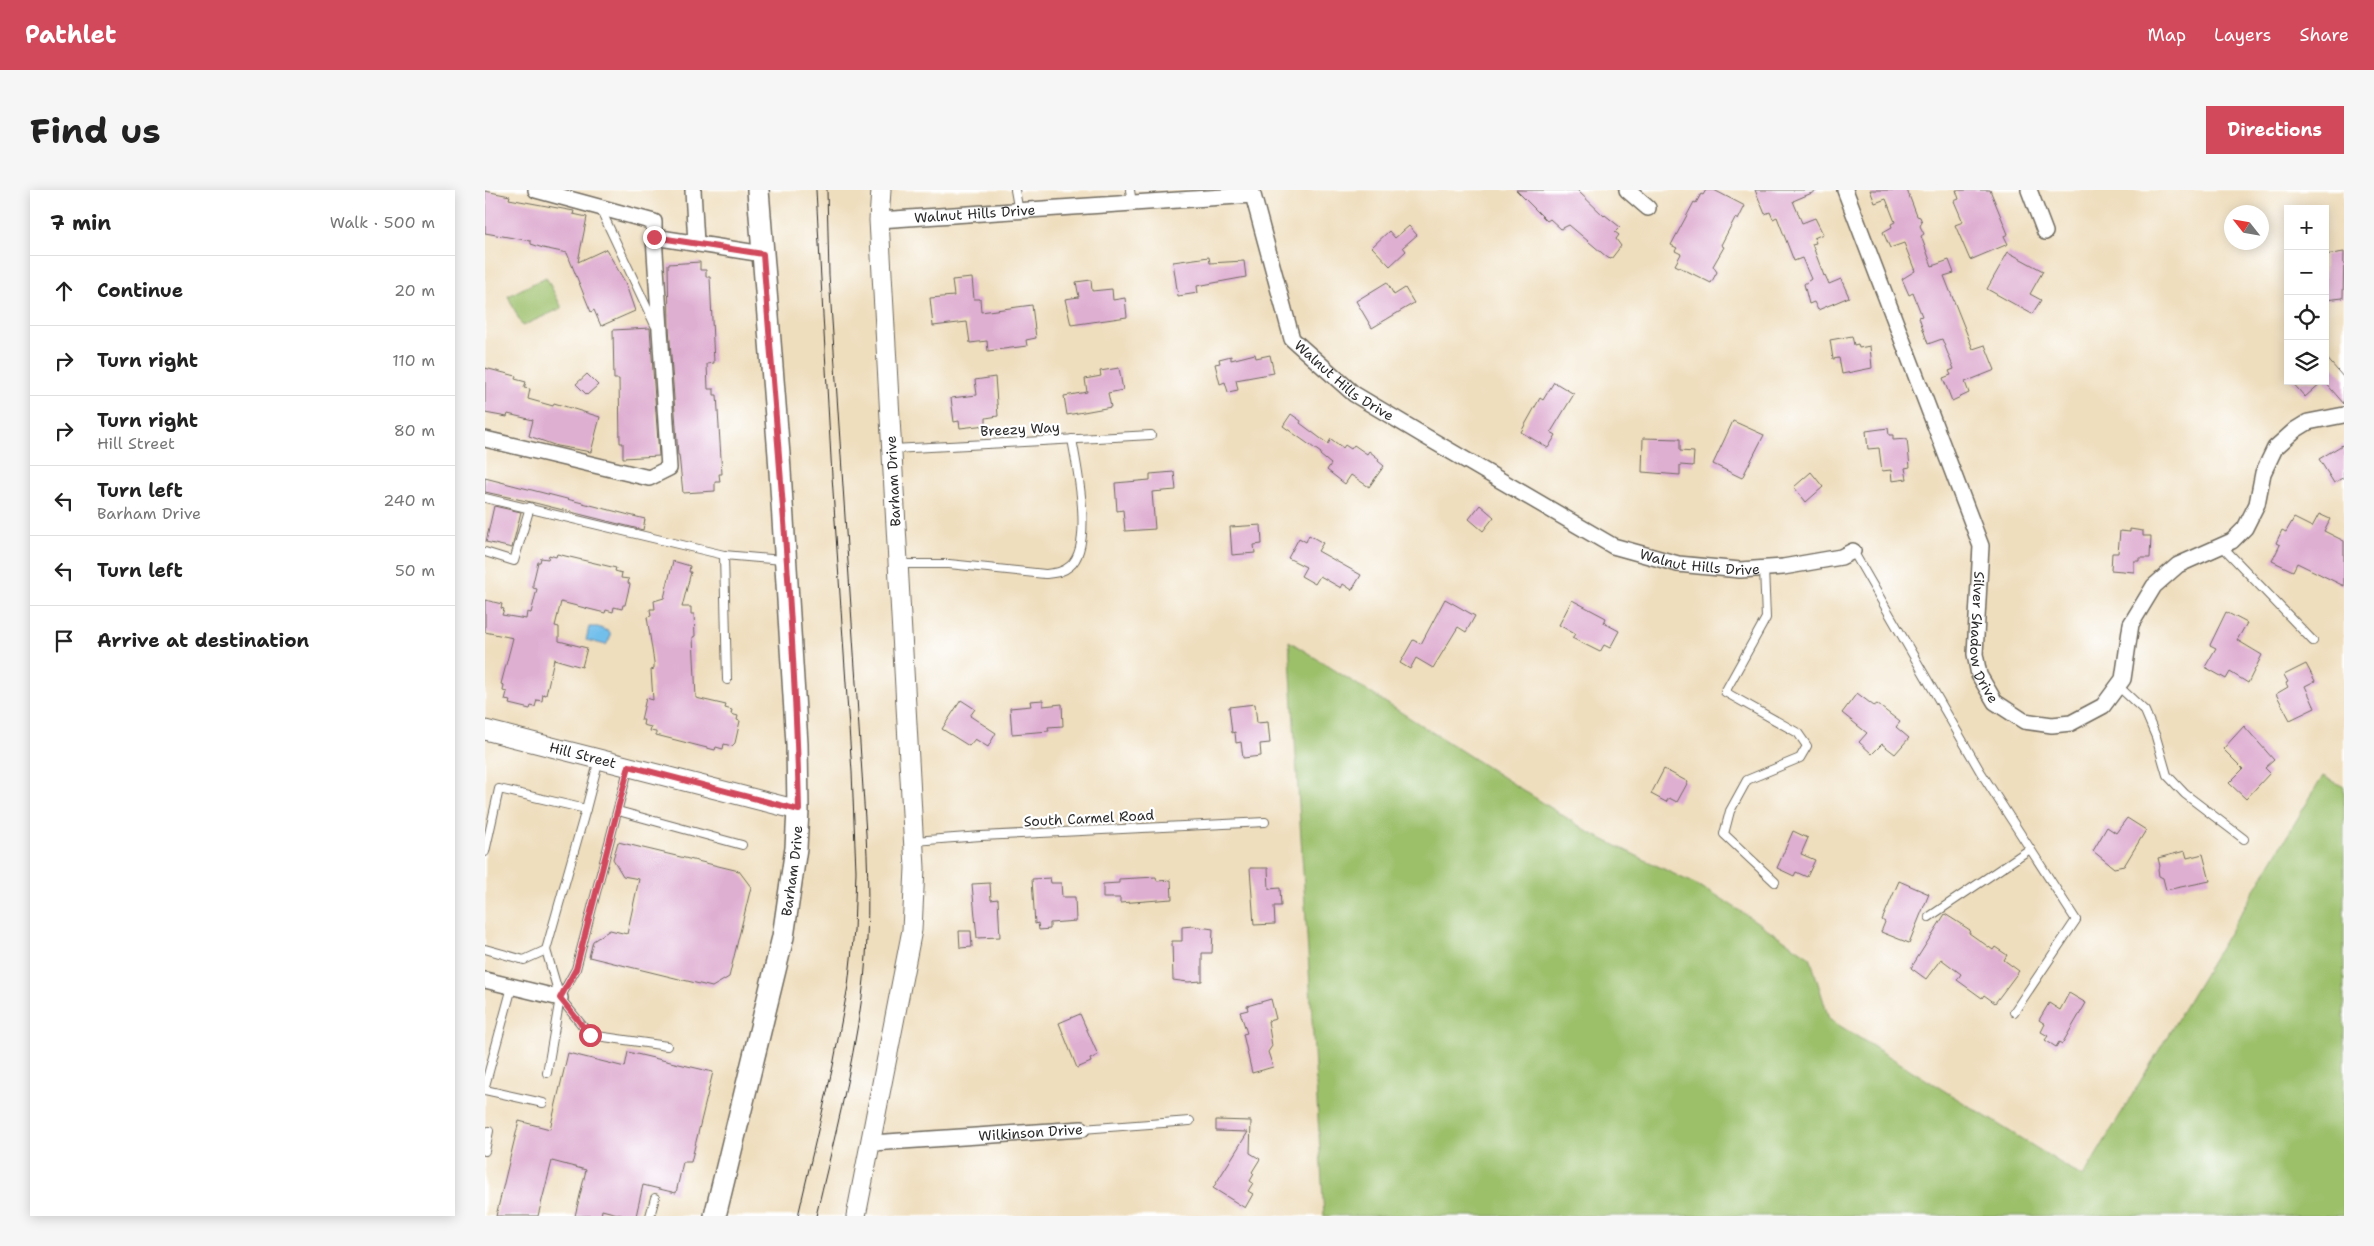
<!DOCTYPE html>
<meta charset="utf-8">
<style>
:root{--surface:#fff;--page:#f6f6f6;--text:#222;--muted:#767676;--line:#e0e0e0;--accent:#d1495b}
body{margin:0;font-family:"Shantell Sans",sans-serif;background:var(--page);color:var(--text)}
.controls{position:absolute;right:15px;top:15px;display:grid;overflow:hidden;border-radius:0px;box-shadow:0 2px 12px #0003}
.controls button{width:45px;height:45px;display:grid;place-items:center;padding:0;border:0;border-bottom:1px solid var(--line);background:var(--surface);color:var(--text);font:25px sans-serif}
.compass{position:absolute;left:1739px;top:15px;width:45px;height:45px;border-radius:50%;background:var(--surface);box-shadow:0 2px 12px #0003;rotate:301deg}
.stop{position:absolute;width:15px;height:15px;margin:-11px;border:4px solid #d1495b;border-radius:50%;background:#fff}
.stop.end{background:#d1495b;border-color:#fff;box-shadow:0 1px 5px #0008}
.list{margin:0;padding:0;list-style:none}
h2{display:flex;justify-content:space-between;align-items:center;height:65px;margin:0;padding:0 20px;font-size:21px}
h2 small{font-size:16px;font-weight:400;color:var(--muted)}
.list li{display:grid;grid-template-columns:32px 1fr auto;gap:15px;align-items:center;box-sizing:border-box;height:70px;padding:0 20px;border-top:1px solid var(--line)}
.list b{display:block;font-size:19px;white-space:nowrap}
.list p{margin:0;font-size:16px;white-space:nowrap;color:var(--muted)}
.list em{font-size:16px;font-style:normal;color:var(--muted)}
.icon{flex:none;width:28px;height:28px;fill:none;stroke:currentColor;stroke-width:2;stroke-linecap:round;stroke-linejoin:round}
.map{position:relative;flex:none;width:1859px;height:1026px;overflow:hidden;border-radius:0px}
header{display:flex;align-items:center;gap:30px;box-sizing:border-box;height:70px;padding:0 25px;background:var(--accent);color:#fff}
header strong{font-size:24px}
nav{display:flex;gap:28px;margin-inline-start:auto;font-size:18px}
.intro{display:flex;align-items:center;justify-content:space-between;box-sizing:border-box;height:120px;padding:0 30px}
h1{margin:0;font-size:35px}
.button{padding:12px 22px;border-radius:0px;background:var(--accent);color:#fff;font-size:18px;font-weight:700}
main{display:flex;gap:30px;padding:0 30px}
aside{flex:1;background:var(--surface);border-radius:0px;box-shadow:0 2px 12px #0003}
.map>svg:first-child{display:block}
</style>
<header>
<strong>Pathlet</strong>
<nav><a>Map</a><a>Layers</a><a>Share</a></nav>
</header>
<div class="intro"><h1>Find us</h1><a class="button">Directions</a></div>
<main>
<aside>
<h2>7 min<small>Walk · 500 m</small></h2>
<ul class="list">
<li><svg class="icon" aria-label="ahead" viewBox="0 0 24 24"><path d="M12 20V5M6 11l6-6 6 6"/></svg><div><b>Continue</b></div><em>20 m</em></li>
<li><svg class="icon" aria-label="right" viewBox="0 0 24 24"><path d="M7 20v-9h11M14 6l5 5-5 5"/></svg><div><b>Turn right</b></div><em>110 m</em></li>
<li><svg class="icon" aria-label="right" viewBox="0 0 24 24"><path d="M7 20v-9h11M14 6l5 5-5 5"/></svg><div><b>Turn right</b><p>Hill Street</p></div><em>80 m</em></li>
<li><svg class="icon" aria-label="left" viewBox="0 0 24 24"><path d="M17 20v-9H6M10 6l-5 5 5 5"/></svg><div><b>Turn left</b><p>Barham Drive</p></div><em>240 m</em></li>
<li><svg class="icon" aria-label="left" viewBox="0 0 24 24"><path d="M17 20v-9H6M10 6l-5 5 5 5"/></svg><div><b>Turn left</b></div><em>50 m</em></li>
<li><svg class="icon" aria-label="arrive" viewBox="0 0 24 24"><path d="M6 21V4h12l-3 4 3 4H6"/></svg><div><b>Arrive at destination</b></div></li>
</ul>
</aside>
<div class="map">
<svg width="1859" height="1026" viewBox="0 0 1859 1026">
<rect width="100%" height="100%" fill="#fff"/>
<filter id="ink" filterUnits="userSpaceOnUse"><feTurbulence type="fractalNoise" baseFrequency=".02" numOctaves="2"/><feDisplacementMap in="SourceGraphic" scale="10" xChannelSelector="R" yChannelSelector="G"/><feConvolveMatrix kernelMatrix="1 2 1 2 8 2 1 2 1" color-interpolation-filters="sRGB"/></filter>
<filter id="wash" filterUnits="userSpaceOnUse"><feTurbulence type="fractalNoise" baseFrequency=".0096" numOctaves="4" result="noise"/><feDisplacementMap in="SourceGraphic" scale="20" xChannelSelector="R" yChannelSelector="G"/><feGaussianBlur stdDeviation="1.12" result="paint"/><feColorMatrix in="noise" values="0 0 0 0 0 0 0 0 0 0 0 0 0 0 0 0 0 1.4 0 .05"/><feComposite in="paint" operator="in"/></filter>
<g filter="url(#wash)">
<rect width="100%" height="100%" fill="#efdebe"/>
<!-- green -->
<g fill="#9cc06a" stroke="#64764a">
<polygon points="61,87 77,118 37,136 23,106"/>
<polygon points="804,451 1107,644 1228,703 1325,767 1344,829 1598,987 1838,586 1859,597 1859,1026 839,1026"/>
</g>
<!-- water -->
<polygon fill="#72bfec" stroke="#4e758c" points="104,437 113,437 125,442 125,448 121,455 101,450"/>
<g id="blocks">
<!-- building -->
<g fill="#dfafd2">
<polygon points="1031,0 1092,0 1119,26 1120,25 1135,37 1130,42 1134,45 1131,49 1136,56 1126,69 1123,68 1084,35 1076,39 1065,29 1062,31"/>
<polygon points="1221,0 1229,0 1260,16 1253,30 1250,28 1236,55 1239,57 1228,76 1232,82 1226,93 1190,75 1196,64 1190,61 1192,58 1186,55 1209,12 1211,13 1216,4 1218,5"/>
<polygon points="1270,0 1334,0 1308,11 1317,33 1330,28 1338,44 1329,48 1331,53 1327,54 1339,86 1340,85 1344,94 1356,89 1364,107 1333,120 1329,112 1324,114 1319,94 1326,89 1317,68 1309,71 1292,27 1288,29 1285,22 1280,24"/>
<polygon points="1385,0 1422,0 1432,26 1435,27 1437,32 1435,36 1439,44 1436,46 1447,76 1464,70 1469,83 1459,86 1488,159 1500,155 1510,180 1480,192 1484,203 1467,211 1458,188 1466,185 1464,181 1469,179 1457,149 1443,154 1434,127 1437,126 1428,103 1424,105 1417,89 1430,81 1419,53 1405,58 1398,42 1407,37 1406,34 1410,32 1401,9 1390,13"/>
<polygon points="1471,0 1505,0 1523,44 1519,46 1523,54 1485,70 1470,35 1478,32 1469,11 1474,9"/>
<polygon points="0,1 25,6 24,9 89,21 88,24 102,27 93,72 121,59 140,92 150,121 116,136 109,120 106,122 101,110 82,63 58,58 46,54 46,51 0,43"/>
<polygon points="924,36 932,45 918,57 921,61 905,76 887,57 904,41 910,48"/>
<polygon points="1523,62 1558,81 1545,104 1556,110 1547,124 1502,99"/>
<polygon points="1859,62 1858,108 1840,110 1840,65"/>
<polygon points="724,67 725,73 759,71 761,87 712,96 713,103 693,106 688,72"/>
<polygon points="215,72 215,80 221,80 221,87 225,87 229,173 222,174 223,199 229,199 229,205 232,205 237,284 234,284 235,292 230,292 230,301 198,303 194,265 193,265 184,137 183,74"/>
<polygon points="487,88 489,109 495,109 496,122 547,115 551,148 541,150 542,156 503,161 502,151 485,153 482,132 448,136 445,108 469,106 467,90"/>
<polygon points="606,90 607,101 627,99 628,110 640,108 642,127 586,135 580,109 594,107 591,92"/>
<polygon points="902,92 909,105 920,98 929,113 887,138 871,111"/>
<polygon points="165,138 174,266 138,268 138,253 135,253 134,189 129,189 128,140"/>
<polygon points="1367,146 1369,155 1373,154 1374,158 1385,156 1387,178 1357,184 1354,168 1348,169 1345,150"/>
<polygon points="770,164 771,168 785,165 789,183 751,190 753,200 743,202 740,192 735,194 730,174 735,173 734,169 746,166 746,170"/>
<polygon points="1840,166 1859,188 1859,214 1840,192"/>
<polygon points="0,178 31,186 30,189 41,192 39,198 45,199 43,209 68,216 69,213 115,227 106,262 72,256 44,246 48,230 23,224 22,227 0,223"/>
<polygon points="634,178 638,200 623,203 626,217 582,225 579,206 602,202 600,189 616,186 615,181"/>
<polygon points="102,184 113,195 102,205 91,194"/>
<polygon points="510,187 513,226 501,228 501,235 475,238 474,231 469,232 466,208 492,205 490,190"/>
<polygon points="1806,191 1838,191 1820,207"/>
<polygon points="1069,192 1089,204 1066,242 1071,245 1063,258 1036,242 1055,208 1058,210"/>
<polygon points="806,224 816,231 815,233 843,254 846,249 858,258 860,255 866,259 869,255 882,264 884,261 894,269 893,271 899,276 884,297 866,285 860,294 842,280 846,274 835,265 836,263 798,236"/>
<polygon points="1248,231 1279,245 1257,288 1228,274"/>
<polygon points="1403,238 1404,245 1408,245 1408,250 1422,249 1425,277 1420,278 1422,289 1407,291 1406,280 1397,281 1394,258 1383,259 1381,241"/>
<polygon points="1158,248 1195,249 1195,261 1209,262 1208,276 1195,275 1195,285 1157,282"/>
<polygon points="1859,254 1859,287 1849,293 1834,269"/>
<polygon points="689,282 691,300 667,302 670,339 640,341 638,320 632,321 630,293 665,290 665,284"/>
<polygon points="1326,282 1338,297 1321,312 1309,297"/>
<polygon points="0,288 160,329 158,340 46,312 0,302"/>
<polygon points="995,315 1009,327 998,341 984,329"/>
<polygon points="9,316 36,322 27,358 1,352"/>
<polygon points="1834,324 1845,329 1839,341 1859,351 1859,396 1812,373 1808,381 1787,371 1795,355 1791,353 1797,340 1801,342 1809,328 1827,337"/>
<polygon points="776,335 777,354 769,355 770,363 747,365 745,337"/>
<polygon points="1645,339 1658,341 1658,346 1666,346 1665,368 1654,368 1654,371 1649,371 1649,382 1626,380 1627,363 1633,363 1635,341 1645,342"/>
<polygon points="824,345 838,353 833,361 876,385 867,400 858,394 856,398 835,386 830,394 816,386 821,377 803,368 814,348 821,352"/>
<polygon points="72,364 131,378 130,381 137,383 136,388 144,389 143,393 145,394 140,415 138,415 137,419 129,417 128,422 121,420 120,423 76,412 70,436 74,437 74,451 102,458 97,477 69,469 61,505 58,504 57,511 52,510 50,517 46,516 45,519 24,514 25,511 20,510 22,502 18,501 19,495 16,494 28,448 0,442 0,410 17,414 16,418 19,419 17,425 41,429 42,422 46,423 52,399 48,398 48,393 53,372 55,372 56,368 63,369 64,365 71,367"/>
<polygon points="188,371 205,376 204,382 206,382 197,417 206,417 206,424 209,424 210,446 208,447 211,508 241,515 240,518 247,520 246,524 253,526 252,530 255,531 250,553 247,556 239,554 238,559 231,557 230,560 171,545 171,542 165,541 166,537 158,535 159,530 156,530 161,508 168,510 166,480 169,479 169,472 162,427 166,426 165,419 170,419 169,411 179,408"/>
<polygon points="960,409 990,426 981,442 973,437 948,478 931,468 925,479 915,473 928,450 936,454"/>
<polygon points="1087,410 1121,428 1119,433 1134,441 1125,458 1119,455 1115,462 1087,448 1090,444 1074,435"/>
<polygon points="1741,422 1762,433 1752,450 1777,465 1763,493 1745,482 1741,489 1720,477 1731,458 1725,455"/>
<polygon points="1821,474 1830,491 1820,496 1830,518 1805,530 1791,504 1803,497 1801,493 1803,492 1799,485"/>
<polygon points="1372,503 1389,516 1392,514 1415,532 1411,537 1424,548 1410,564 1397,554 1387,564 1374,552 1382,543 1357,523"/>
<polygon points="476,510 490,519 485,526 511,543 503,557 490,549 484,556 457,539"/>
<polygon points="558,510 558,516 577,514 578,536 563,537 564,541 527,544 525,518 546,516 545,511"/>
<polygon points="770,514 772,533 783,532 785,553 775,554 776,566 758,568 756,552 751,553 750,542 747,543 744,517"/>
<polygon points="1759,536 1789,570 1780,578 1785,583 1761,609 1744,593 1758,579 1738,559"/>
<polygon points="1179,579 1203,592 1192,612 1184,608 1181,612 1166,604"/>
<polygon points="1642,628 1661,640 1639,676 1629,678 1608,661 1622,637 1631,643"/>
<polygon points="1308,641 1323,648 1316,664 1330,670 1322,687 1311,682 1309,686 1292,678"/>
<polygon points="133,652 254,681 266,697 244,787 227,797 104,767 108,751 125,740 142,744 154,689 138,686 128,669"/>
<polygon points="1700,661 1702,668 1718,664 1725,691 1681,700 1678,688 1674,686 1673,680 1675,676 1673,668"/>
<polygon points="765,678 783,678 784,699 795,698 796,716 789,716 790,734 769,735"/>
<polygon points="671,687 672,691 686,690 687,709 635,713 635,708 618,708 618,694 634,693 634,689"/>
<polygon points="565,688 566,693 576,693 577,707 590,707 591,731 565,733 565,739 554,740 553,733 550,734 547,689"/>
<polygon points="1414,691 1444,704 1424,753 1396,742 1400,732 1397,730"/>
<polygon points="505,693 506,710 513,709 515,747 492,748 487,694"/>
<polygon points="1460,724 1485,740 1484,743 1508,760 1510,757 1522,765 1519,770 1534,781 1510,813 1499,805 1497,808 1472,790 1476,784 1456,769 1441,789 1426,778"/>
<polygon points="708,736 728,739 727,763 717,763 717,791 703,792 688,790 687,751 697,751 697,737"/>
<polygon points="474,741 486,741 487,757 475,758"/>
<polygon points="1584,803 1601,813 1577,854 1574,852 1571,857 1560,850 1563,846 1556,842 1560,834 1554,830 1564,813 1575,820"/>
<polygon points="786,809 791,829 783,831 787,856 783,862 788,877 767,883 758,844 762,843 755,822 763,820 762,816"/>
<polygon points="595,824 613,865 605,869 606,872 592,878 574,833"/>
<polygon points="143,862 228,882 206,972 198,972 191,1003 158,995 151,1026 140,1026 117,1020 116,1026 90,1026 101,980 67,971 53,1026 11,1026 34,931 65,939 83,863 140,877"/>
<polygon points="731,930 766,931 765,963 775,969 767,982 769,984 765,991 768,993 763,1001 768,1004 760,1018 728,998 763,942 731,941"/>
</g>
</g>
</g>
<g filter="url(#ink)">
<use href="#blocks" fill-opacity="0" stroke="#706a5e" stroke-width="1"/>
<g fill="none" stroke-linecap="round" stroke-linejoin="round">
<!-- service casing -->
<g stroke="#706a5e" stroke-width="10">
<g id="service">
<polyline points="530,0 534,22"/>
<polyline points="645,0 647,13"/>
<polyline points="115,18 170,135"/>
<polyline points="408,259 666,245"/>
<polyline points="0,308 239,365 298,370"/>
<polyline points="1736,355 1828,451"/>
<polyline points="1368,361 1495,581 1591,730 1529,822"/>
<polyline points="0,362 29,371 45,317"/>
<polyline points="239,365 242,490"/>
<path d="M413 374H464L560 384C569 383 577 383 585 376 609 356 592 277 587 249"/>
<polyline points="1279,378 1281,428 1240,502 1313,543 1322,556 1315,568 1262,590 1245,621 1239,644 1290,692"/>
<polyline points="1633,496 1660,521 1671,547 1682,585 1700,604 1759,649"/>
<polyline points="101,619 61,760 75,808 105,845 182,856"/>
<polyline points="133,621 257,655"/>
<polyline points="429,651 496,646 780,632"/>
<polyline points="0,662 14,599 101,619 114,569"/>
<polyline points="1444,727 1545,659"/>
<polyline points="0,759 39,770 61,760"/>
<polyline points="62,883 75,808 91,779 144,576"/>
<polyline points="0,896 27,797"/>
<polyline points="0,900 58,913"/>
<polyline points="597,939 705,931"/>
<polyline points="0,961 4,941"/>
<polyline points="165,1026 170,1008"/>
</g>
</g>
<!-- minor casing -->
<g stroke="#706a5e" stroke-width="18">
<g id="minor">
<polyline points="51,0 169,32 169,47"/>
<polyline points="208,0 211,53"/>
<polyline points="1142,0 1163,18"/>
<path id="s1" d="M1360 0 1496 356 1490 464 1494 485 1510 512 1539 531 1567 535 1586 533 1618 516 1638 489 1646 434 1669 396 1693 375 1747 351 1760 338 1772 314 1778 283 1790 258 1810 240 1823 232 1859 225"/>
<polyline points="1544,0 1560,42"/>
<path id="s2" d="M394 30 768 5 807 149 869 204 943 248 1128 356 1193 374 1255 380 1298 377 1356 367 1368 361"/>
<polyline points="0,249 164,288 184,278 169,47 278,64"/>
<polyline points="0,790 75,808"/>
<path id="s3" d="M387 953 597 939"/>
</g>
</g>
<!-- tertiary casing -->
<g stroke="#706a5e" stroke-width="21">
<g id="tertiary">
<path id="s4" d="M0 540 313 620"/>
<polyline points="371,1026 427,740 430,678 394,30 396,0"/>
</g>
</g>
<!-- secondary casing -->
<g stroke="#706a5e" stroke-width="24">
<g id="secondary">
<path id="s5" d="M230 1026 298 747 311 658 313 620 312 554 294 265 273 0"/>
</g>
</g>
<!-- service -->
<use href="#service" stroke="#fff" stroke-width="8"/>
<!-- minor -->
<use href="#minor" stroke="#fff" stroke-width="15"/>
<!-- tertiary -->
<use href="#tertiary" stroke="#fff" stroke-width="19"/>
<!-- secondary -->
<use href="#secondary" stroke="#fff" stroke-width="21"/>
<!-- tram -->
<g stroke="#2b2b2b" stroke-width="1">
<polyline points="313,1026 348,876 363,796 369,741 371,681 367,582 347,286 331,0"/>
<path d="M331 1026C348 954 367 881 377 807 384 753 384 698 381 644L344 85 342 0"/>
</g>
</g>
</g>
<g fill="none" stroke-linecap="round" stroke-linejoin="round" filter="url(#ink)">
<!-- route -->
<path stroke="#d1495b" stroke-width="6" d="M105 845 75 808 91 779 144 576 314 620C310 434 292 248 278 64L169 47"/>
</g>
<g text-anchor="middle" stroke-width="4.5" stroke-linejoin="round" paint-order="stroke">
<!-- street labels -->
<g font-size="14" fill="#2b2b2b" stroke="#fff">
<text dy="5" stroke="none"><textPath href="#s2" startOffset="96">Walnut Hills Drive</textPath></text>
<text dy="5" stroke="none"><textPath href="#s2" startOffset="591">Walnut Hills Drive</textPath></text>
<text transform="translate(535 239) rotate(-3)" y="5">Breezy Way</text>
<text transform="translate(408 291) rotate(-93)" y="5">Barham Drive</text>
<text dy="5" stroke="none"><textPath href="#s2" startOffset="996">Walnut Hills Drive</textPath></text>
<text dy="5" stroke="none"><textPath href="#s1" startOffset="474">Silver Shadow Drive</textPath></text>
<text dy="5" stroke="none"><textPath href="#s4" startOffset="101">Hill Street</textPath></text>
<text transform="translate(604 628) rotate(-3)" y="5">South Carmel Road</text>
<text dy="5" stroke="none"><textPath href="#s5" startOffset="354">Barham Drive</textPath></text>
<text dy="5" stroke="none"><textPath href="#s3" startOffset="159">Wilkinson Drive</textPath></text>
</g>
</g>
</svg>
<div class="controls">
<button>+</button>
<button>−</button>
<button><svg class="icon" aria-label="locate" viewBox="0 0 24 24"><circle cx="12" cy="12" r="6"/><path d="M12 2v4M12 18v4M2 12h4M18 12h4"/></svg></button>
<button><svg class="icon" aria-label="layers" viewBox="0 0 24 24"><path d="M12 4l9 5-9 5-9-5zM3 14l9 5 9-5"/></svg></button>
</div>
<svg class="compass" viewBox="-18 -18 36 36"><path d="M0-13l5 13h-10z" fill="#e53935"/><path d="M0 13l5-13h-10z" fill="#767676"/></svg>
<div class="stop" style="left:105px;top:845px"></div>
<div class="stop end" style="left:169px;top:47px"></div>
</div>
</main>
